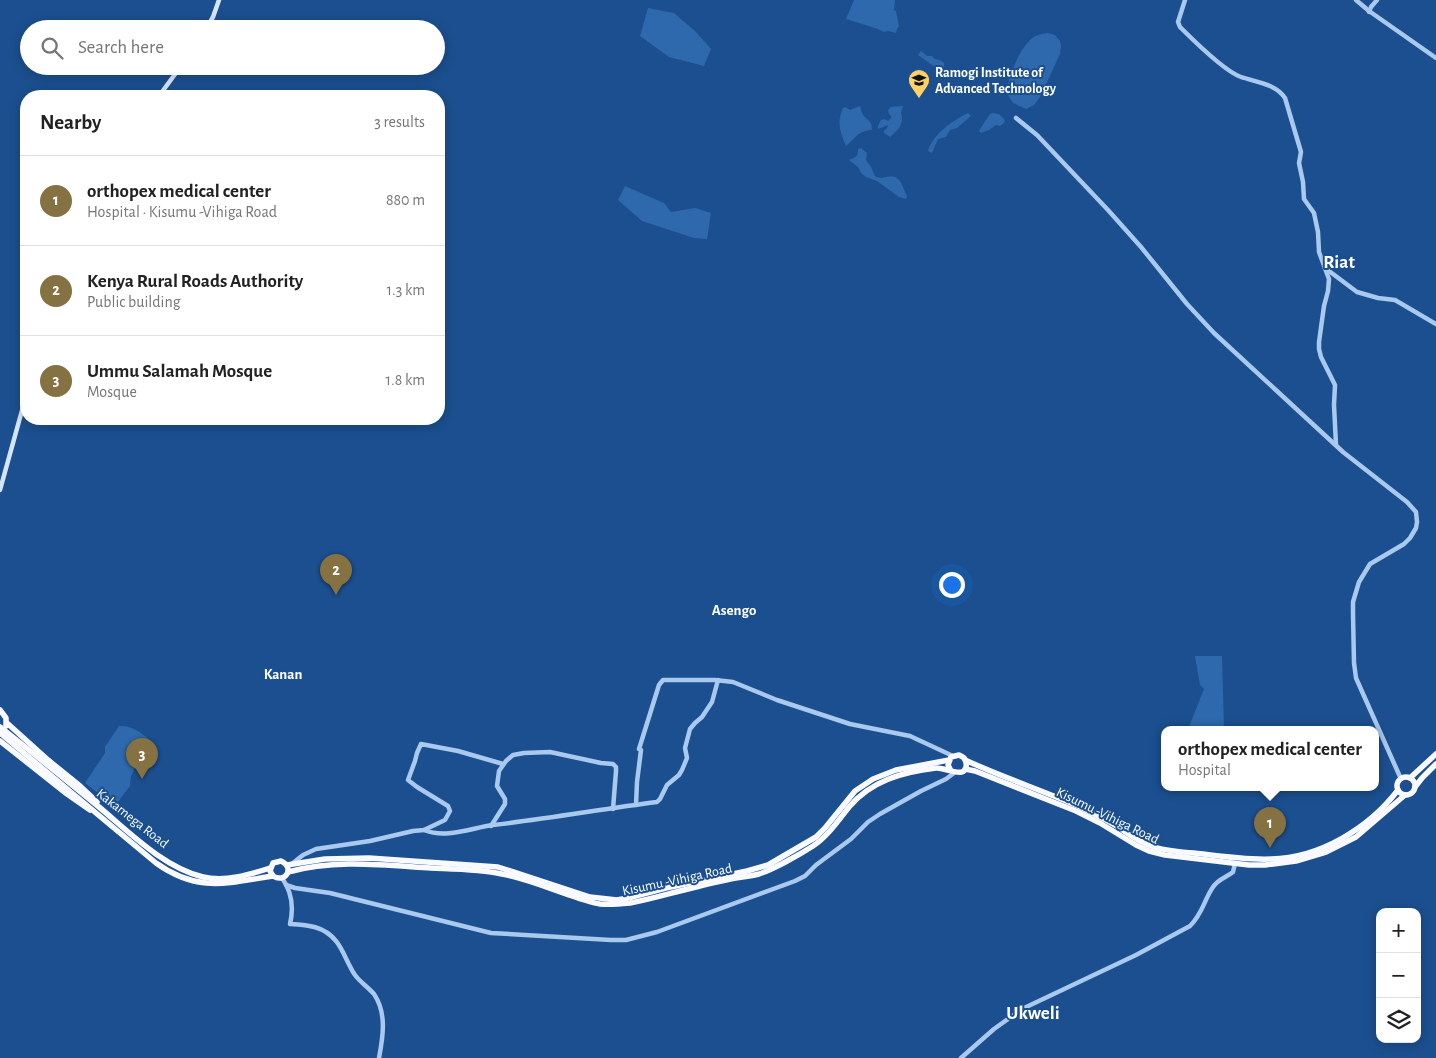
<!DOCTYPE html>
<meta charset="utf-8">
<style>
:root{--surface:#fff;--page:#f2f2f2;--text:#222;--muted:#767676;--line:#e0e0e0;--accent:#857141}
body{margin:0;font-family:"Alegreya Sans",sans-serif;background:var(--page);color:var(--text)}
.controls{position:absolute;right:15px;bottom:15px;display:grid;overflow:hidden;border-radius:10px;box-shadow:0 2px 12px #0003}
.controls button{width:45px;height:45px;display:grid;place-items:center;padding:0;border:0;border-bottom:1px solid var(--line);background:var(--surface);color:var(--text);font:25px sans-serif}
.you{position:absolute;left:951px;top:584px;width:18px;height:18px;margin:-12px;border:4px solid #fff;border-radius:50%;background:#1a73e8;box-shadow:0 0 0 8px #1a73e833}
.badge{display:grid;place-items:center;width:32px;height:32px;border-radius:50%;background:var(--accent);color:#fff;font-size:16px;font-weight:700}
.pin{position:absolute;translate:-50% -41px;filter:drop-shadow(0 1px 2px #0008)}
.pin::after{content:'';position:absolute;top:26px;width:18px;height:15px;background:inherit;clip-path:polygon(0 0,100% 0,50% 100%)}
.popup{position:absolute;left:1161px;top:726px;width:218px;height:65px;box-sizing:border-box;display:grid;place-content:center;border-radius:10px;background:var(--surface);filter:drop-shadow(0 1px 4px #0005);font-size:16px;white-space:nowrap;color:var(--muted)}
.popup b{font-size:19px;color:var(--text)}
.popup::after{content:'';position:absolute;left:50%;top:100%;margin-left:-10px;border:10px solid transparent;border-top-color:var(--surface)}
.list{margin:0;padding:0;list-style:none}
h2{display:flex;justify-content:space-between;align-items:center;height:65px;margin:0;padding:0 20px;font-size:21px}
h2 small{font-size:16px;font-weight:400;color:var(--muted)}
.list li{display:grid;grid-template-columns:32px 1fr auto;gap:15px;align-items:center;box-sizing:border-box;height:90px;padding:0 20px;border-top:1px solid var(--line)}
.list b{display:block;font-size:19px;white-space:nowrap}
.list p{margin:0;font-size:16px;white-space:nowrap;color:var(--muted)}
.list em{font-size:16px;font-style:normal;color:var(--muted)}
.icon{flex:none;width:28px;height:28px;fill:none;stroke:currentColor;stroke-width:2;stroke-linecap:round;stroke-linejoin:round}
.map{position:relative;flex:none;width:1436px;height:1058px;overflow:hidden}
.search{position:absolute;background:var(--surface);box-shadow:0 2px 12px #0003;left:20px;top:20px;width:425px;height:55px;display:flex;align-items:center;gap:12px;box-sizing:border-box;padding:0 18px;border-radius:28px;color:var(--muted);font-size:19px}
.panel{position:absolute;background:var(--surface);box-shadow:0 2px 12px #0003;left:20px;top:90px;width:425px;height:335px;border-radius:20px}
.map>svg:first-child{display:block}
</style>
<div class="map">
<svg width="1436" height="1058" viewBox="0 0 1436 1058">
<rect width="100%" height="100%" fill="#1b4f8f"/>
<!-- green -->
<g fill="#2e69ad">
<polygon points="854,0 895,0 894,10 896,11 899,26 897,29 896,33 888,31 884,32 878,29 846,19"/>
<polygon points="648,8 674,13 695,31 711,49 704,66 669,57 640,36"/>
<path d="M1048 33 1055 35 1060 41 1061 46 1060 54 1040 97 1034 105 1026 109 1013 103 1006 92C1010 75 1017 53 1030 40 1035 35 1041 34 1048 33Z"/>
<path d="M921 51 927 56H932L935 59 940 60 944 63V70L960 75 969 72C962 81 953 78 942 76L935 67 918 55Z"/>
<path d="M860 106C861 109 862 115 865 117 870 122 872 122 872 130 857 131 856 138 846 146 841 133 836 123 843 108L845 107 850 110Z"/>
<path d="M903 106 901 113C905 124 898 130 890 137L884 133V131L887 128 888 125 878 129V126L881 120 884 119 888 121 891 118V116L889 114 888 110 891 107Z"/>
<path d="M968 113 971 116 957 128 950 130 946 137 938 139 932 153 928 151C933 134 952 121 968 113Z"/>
<polygon points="993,113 999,114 1005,120 1004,123 1000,126 996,125 989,130 981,133 979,131 980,129 990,114"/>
<path d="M861 148 867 153 866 160 871 167 875 176C885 182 890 171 899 180 903 184 904 191 907 196L906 199 899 197 877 181 866 177 861 173 859 168 849 160C856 157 858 157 858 149Z"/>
<polygon points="625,186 664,203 671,212 695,208 711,213 707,239 694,238 642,221 618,200"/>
<polygon points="1195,656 1222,656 1224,729 1188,729 1204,689 1200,685"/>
<path d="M119 726C133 726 140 732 150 740L131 776 130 786 115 806 85 783 105 753V747Z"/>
</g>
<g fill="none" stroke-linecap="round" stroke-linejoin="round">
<!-- tertiary -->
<g stroke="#a9c9ee" stroke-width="4.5">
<path d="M1185 0 1178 22 1180 27C1193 40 1224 71 1241 77 1256 82 1276 84 1285 98L1301 152 1299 163 1303 182 1304 199 1314 213 1318 232 1319 252 1329 279 1328 291 1324 306 1319 342V349L1321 357 1335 385 1334 405 1336 445"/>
<polyline points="1356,0 1369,11 1436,58"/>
<polyline points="1369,12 1371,7 1377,0"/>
<polyline points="1016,118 1037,135 1108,210 1141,247 1187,304 1214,333 1343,452 1407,502 1416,512 1417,522 1416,528 1410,538 1404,544 1370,564 1359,582 1353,602 1353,613 1354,663 1356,678 1401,779"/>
<polyline points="1325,268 1357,292 1378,298 1395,300 1436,324"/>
<polyline points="639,749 659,685 663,680 715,680 733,682 777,700 850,724 910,736 953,756"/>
<polyline points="636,805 637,782 641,750"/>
<polyline points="491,826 505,804 505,799 497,786 499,771 506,761 513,755 524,753 550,752 601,763 613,764 616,767 616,771 613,809"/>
<path d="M424 830C446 839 471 828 493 825 547 819 602 809 657 802L660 799 667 785 679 775 682 770 687 758 685 748 690 729 695 723 702 717 712 702 718 680"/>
<polyline points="293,863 303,855 316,849 370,841 413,831 424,830 445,820 450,811 448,806 417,787 408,780 415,761 417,753 421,744 458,751 503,764"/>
<path d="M282 878C292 892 294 907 290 924 308 925 324 926 336 941 343 949 348 965 355 975 360 982 368 987 374 994 387 1013 383 1037 379 1058"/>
<polyline points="286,885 295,888 330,893 491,933 611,940 626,940 657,932 795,881 805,876 816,865 851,839 868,822 880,814 921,791 946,779 954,773"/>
<path d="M961 1058 994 1029 1022 1009 1136 955 1190 926C1203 913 1204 900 1213 887 1218 879 1227 877 1233 872L1235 863"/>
</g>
<!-- secondary -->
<g stroke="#d6e6fa" stroke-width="4.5">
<polyline points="206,29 213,17 219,0"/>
<polyline points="159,96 181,66"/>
<polyline points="0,490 26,396"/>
</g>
<!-- trunk -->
<g stroke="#f8faff" stroke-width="5.5">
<polyline points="0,710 6,718 6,726"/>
<polyline points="7,723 48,760 80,786 97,802"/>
<path d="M0 727C33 753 66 780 99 807 129 832 163 867 203 877 225 882 249 875 270 868"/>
<path d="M0 733 156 863C198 893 227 883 273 876 286 884 295 867 281 861L273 863 270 871 273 876"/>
<polyline points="0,741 67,794 90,810"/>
<path d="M965 760C1002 777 1041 790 1078 806 1090 812 1103 818 1115 825 1127 833 1138 842 1151 846 1167 852 1186 852 1203 854 1226 857 1249 860 1271 859 1320 858 1369 828 1398 790"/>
<polyline points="965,769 975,771 1076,811 1100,823 1136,845 1149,851 1165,855 1249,865 1265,865 1296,861 1326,852 1356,837 1405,795"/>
<circle cx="1406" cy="786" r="9"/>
<polyline points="1410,778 1436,754"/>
<polyline points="1415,787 1422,778 1436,764"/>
<polyline points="287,865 325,859 369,858 498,867 590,897 617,900 628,898 666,888 747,871 768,865 816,837 825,828 855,791 873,779 896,770 949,760"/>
<path d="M288 872C335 859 383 865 431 868 454 869 479 869 502 874 528 879 553 890 578 898 585 900 592 903 600 904 610 905 620 904 630 903 652 899 674 892 696 887 706 884 716 882 726 880 737 877 748 877 759 874 774 869 799 855 813 846 827 837 838 821 849 807 871 781 902 772 936 768 944 767 969 781 966 763 966 758 963 757 959 755L951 757 948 765 951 771"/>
</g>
</g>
<!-- icons -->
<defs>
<g id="university-pin" transform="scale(1.125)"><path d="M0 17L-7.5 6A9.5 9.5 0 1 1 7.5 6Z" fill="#ffd166" stroke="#1b4f8f"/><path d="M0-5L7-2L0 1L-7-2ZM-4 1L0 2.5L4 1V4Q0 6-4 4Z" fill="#111"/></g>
</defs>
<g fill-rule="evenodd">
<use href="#university-pin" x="919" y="80"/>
</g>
<g text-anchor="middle" stroke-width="4" stroke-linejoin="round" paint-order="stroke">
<!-- poi labels -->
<g font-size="14" font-weight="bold" fill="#fff" stroke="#1b4f8f" text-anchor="start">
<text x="935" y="77">Ramogi Institute of<tspan x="935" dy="16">Advanced Technology</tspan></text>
</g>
<!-- street labels -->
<g font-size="14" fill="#fff" stroke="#1b4f8f">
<text transform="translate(1108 815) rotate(26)" y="5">Kisumu -Vihiga Road</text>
<text transform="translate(133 818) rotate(38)" y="5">Kakamega Road</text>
<text transform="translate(677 879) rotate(-12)" y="5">Kisumu -Vihiga Road</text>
</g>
<!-- neighbourhood labels -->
<g font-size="15" font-weight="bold" fill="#fff" stroke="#1b4f8f">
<text x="734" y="615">Asengo</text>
<text x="283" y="679">Kanan</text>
</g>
<!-- district labels -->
<g font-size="19" font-weight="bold" fill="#fff" stroke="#1b4f8f">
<text x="1339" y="268">Riat</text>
<text x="1033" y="1019">Ukweli</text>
</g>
</g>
</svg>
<div class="controls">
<button>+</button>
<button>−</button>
<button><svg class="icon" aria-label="layers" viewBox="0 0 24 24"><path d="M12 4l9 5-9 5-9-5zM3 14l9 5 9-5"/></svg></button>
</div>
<div class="you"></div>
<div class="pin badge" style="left:1270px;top:848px">1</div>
<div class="popup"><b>orthopex medical center</b>Hospital</div>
<div class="pin badge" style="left:336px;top:595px">2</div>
<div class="pin badge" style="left:142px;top:779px">3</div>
<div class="search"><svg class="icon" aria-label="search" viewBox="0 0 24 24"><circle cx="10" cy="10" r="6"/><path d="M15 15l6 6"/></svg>Search here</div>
<section class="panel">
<h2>Nearby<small>3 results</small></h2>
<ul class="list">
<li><span class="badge">1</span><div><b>orthopex medical center</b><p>Hospital · Kisumu -Vihiga Road</p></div><em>880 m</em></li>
<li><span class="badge">2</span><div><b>Kenya Rural Roads Authority</b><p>Public building</p></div><em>1.3 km</em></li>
<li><span class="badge">3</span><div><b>Ummu Salamah Mosque</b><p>Mosque</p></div><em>1.8 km</em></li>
</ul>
</section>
</div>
